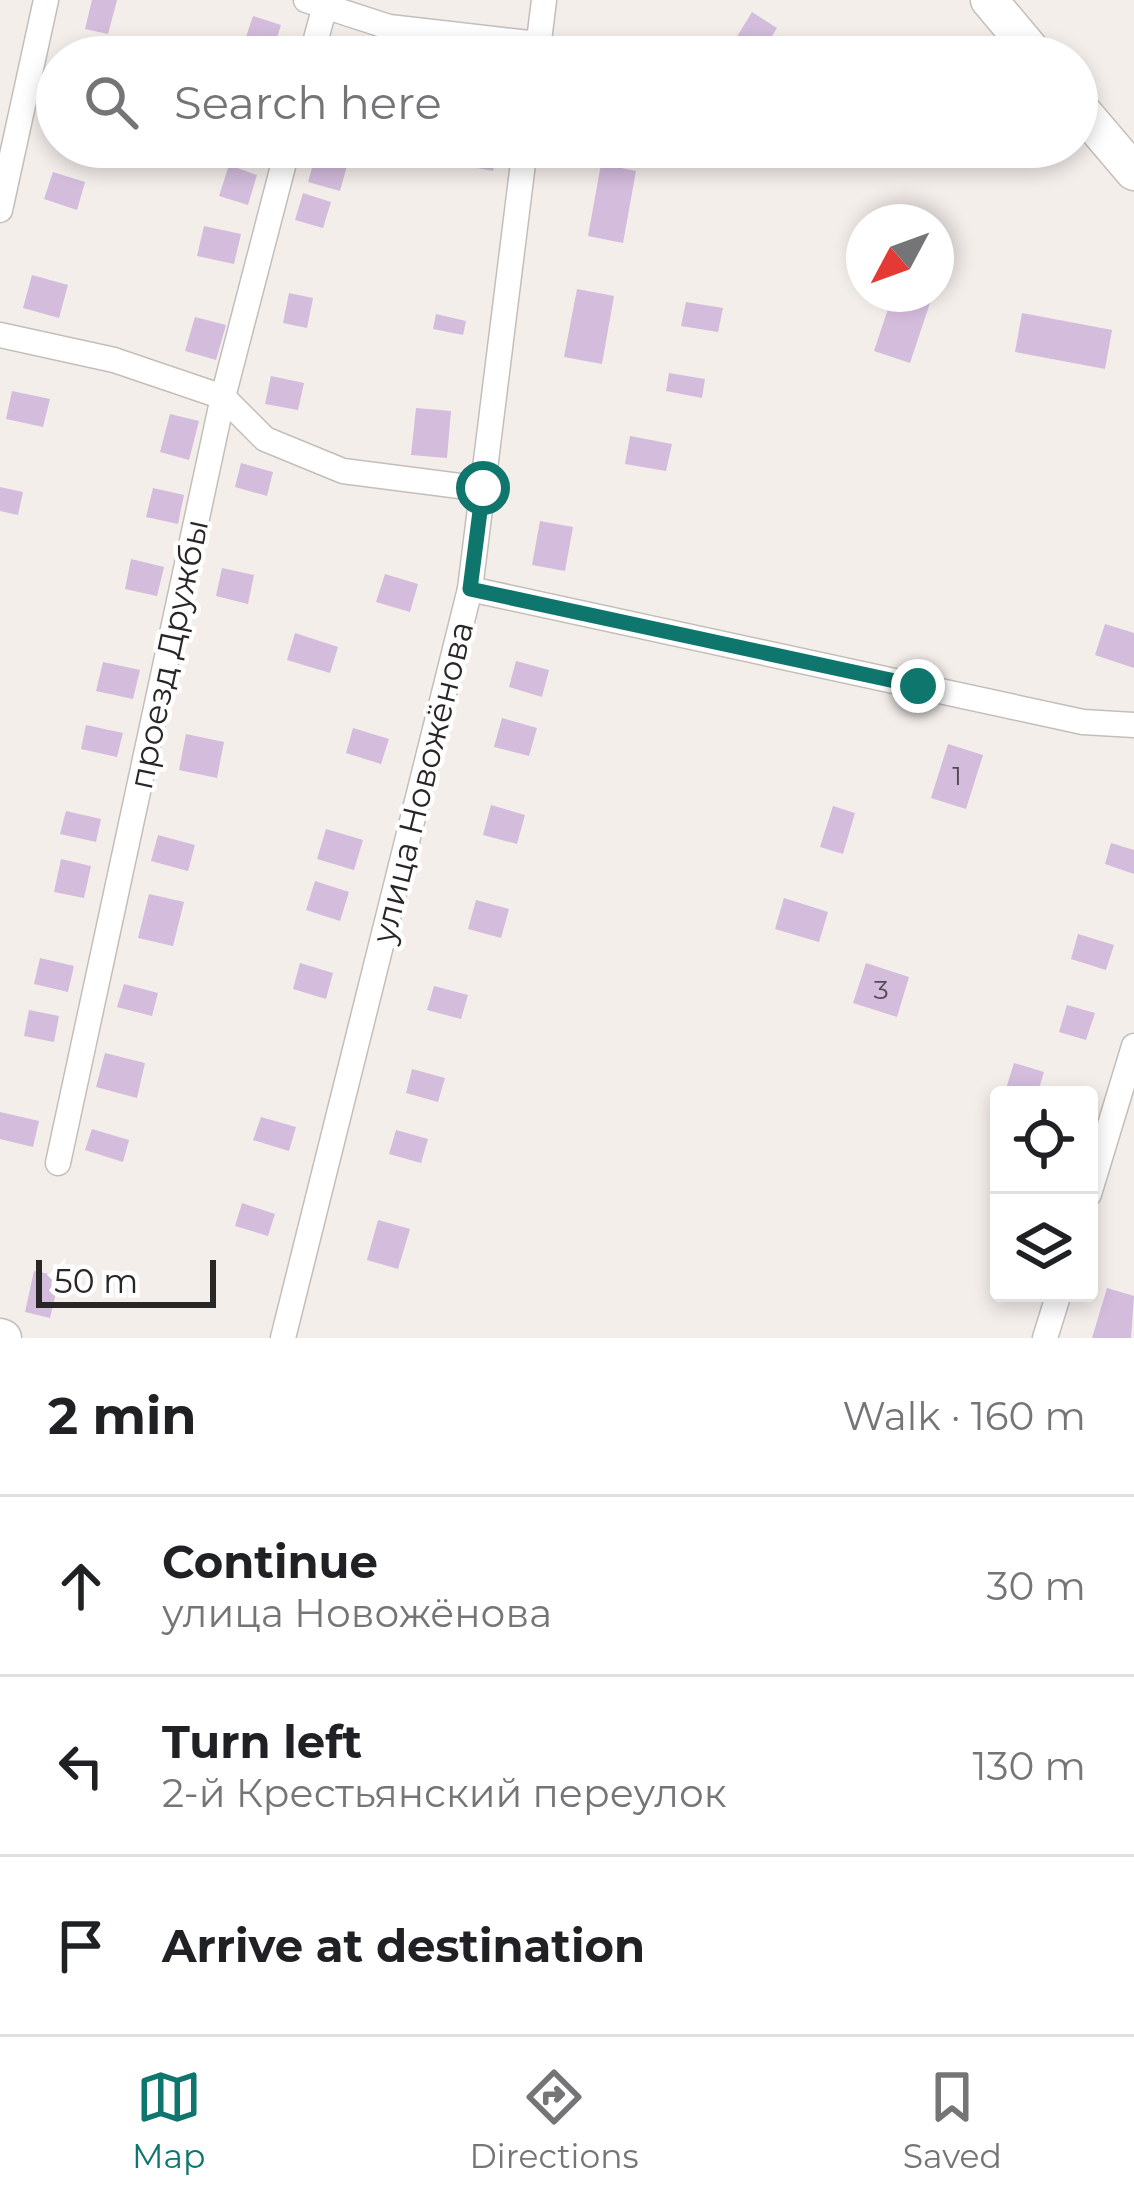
<!DOCTYPE html>
<meta charset="utf-8">
<style>
:root{--surface:#fff;--page:#f6f6f6;--text:#202124;--muted:#757577;--line:#e0e0e0;--accent:#0f766e}
body{margin:0;font-family:Montserrat,sans-serif;background:var(--page);color:var(--text)}
.controls{position:absolute;right:36px;bottom:36px;display:grid;overflow:hidden;border-radius:12px;box-shadow:0 6px 18px #0003}
.controls button{width:108px;height:108px;display:grid;place-items:center;padding:0;border:0;border-bottom:3px solid var(--line);background:var(--surface);color:var(--text);font:60px sans-serif}
.compass{position:absolute;left:846px;top:204px;width:108px;height:108px;border-radius:50%;background:var(--surface);box-shadow:0 6px 18px #0003;rotate:229deg}
.scale{position:absolute;left:36px;bottom:30px;width:180px;box-sizing:border-box;padding-left:12px;border:6px solid #292726;border-top:0;font-size:33px;line-height:42px;white-space:nowrap;color:#292726;-webkit-text-stroke:9px #fff;paint-order:stroke}
.stop{position:absolute;width:36px;height:36px;margin:-27px;border:9px solid #0f766e;border-radius:50%;background:#fff}
.stop.end{background:#0f766e;border-color:#fff;box-shadow:0 3px 12px #0008}
.list{margin:0;padding:0;list-style:none}
h2{display:flex;justify-content:space-between;align-items:center;height:156px;margin:0;padding:0 48px;font-size:51px}
h2 small{font-size:39px;font-weight:400;color:var(--muted)}
.list li{display:grid;grid-template-columns:78px 1fr auto;gap:36px;align-items:center;box-sizing:border-box;height:180px;padding:0 48px;border-top:3px solid var(--line)}
.list b{display:block;font-size:45px;white-space:nowrap}
.list p{margin:0;font-size:39px;white-space:nowrap;color:var(--muted)}
.list em{font-size:39px;font-style:normal;color:var(--muted)}
.icon{flex:none;width:66px;height:66px;fill:none;stroke:currentColor;stroke-width:2;stroke-linecap:round;stroke-linejoin:round}
.map{position:relative;flex:none;width:1134px;height:1338px;overflow:hidden}
.search{position:absolute;background:var(--surface);box-shadow:0 6px 18px #0003;left:36px;right:36px;top:36px;height:132px;display:flex;align-items:center;gap:30px;box-sizing:border-box;padding:0 42px;border-radius:66px;color:var(--muted);font-size:45px}
.sheet{height:696px;background:var(--surface)}
nav{display:flex;justify-content:space-around;align-items:center;box-sizing:border-box;height:168px;border-top:3px solid var(--line);background:var(--surface);font-size:33px;color:var(--muted)}
nav a{display:grid;justify-items:center;gap:6px}
nav .on{color:var(--accent)}
.map>svg:first-child{display:block}
</style>
<div class="map">
<svg width="1134" height="1338" viewBox="0 0 1134 1338">
<rect width="100%" height="100%" fill="#f4eeeb"/>
<!-- building -->
<g fill="#d3bcdc">
<polygon points="92,0 117,0 108,34 85,29"/>
<polygon points="752,12 777,28 759,57 744,57 730,48"/>
<polygon points="253,16 281,25 271,57 241,52"/>
<polygon points="318,147 350,155 340,191 308,182"/>
<polygon points="454,147 497,149 493,171 451,163"/>
<polygon points="601,164 636,171 623,243 588,236"/>
<polygon points="229,165 257,175 248,205 219,196"/>
<polygon points="53,172 85,182 77,210 44,199"/>
<polygon points="303,193 331,202 323,228 295,220"/>
<polygon points="204,226 241,234 234,264 197,256"/>
<polygon points="32,275 68,285 59,318 23,308"/>
<polygon points="577,289 614,296 602,364 564,357"/>
<polygon points="289,293 313,298 307,328 283,323"/>
<polygon points="893,294 933,294 910,363 874,351"/>
<polygon points="686,302 723,308 718,332 681,326"/>
<polygon points="1022,313 1112,330 1105,369 1015,352"/>
<polygon points="436,314 466,321 463,335 433,329"/>
<polygon points="195,317 226,325 216,360 185,351"/>
<polygon points="669,373 705,379 702,398 666,391"/>
<polygon points="271,376 304,383 298,410 265,404"/>
<polygon points="12,391 50,399 43,427 6,419"/>
<polygon points="416,408 451,411 447,458 411,455"/>
<polygon points="170,414 199,421 189,460 160,452"/>
<polygon points="630,436 672,444 666,471 625,464"/>
<polygon points="241,463 273,472 267,496 235,487"/>
<polygon points="0,487 23,492 18,515 0,511"/>
<polygon points="153,488 184,495 178,524 146,517"/>
<polygon points="540,521 573,527 565,571 532,565"/>
<polygon points="131,559 164,567 157,596 125,589"/>
<polygon points="222,568 254,575 248,604 216,596"/>
<polygon points="385,574 418,584 410,612 376,602"/>
<polygon points="1105,624 1134,633 1134,668 1095,655"/>
<polygon points="295,633 338,647 330,673 287,660"/>
<polygon points="516,661 549,670 542,697 509,687"/>
<polygon points="103,662 140,670 133,699 96,691"/>
<polygon points="502,718 537,728 529,756 494,747"/>
<polygon points="86,725 123,733 117,757 81,749"/>
<polygon points="353,728 389,739 381,764 346,753"/>
<polygon points="186,734 224,742 217,778 179,770"/>
<polygon points="948,744 983,755 966,809 931,798"/>
<polygon points="491,805 525,815 517,844 483,835"/>
<polygon points="833,806 855,813 843,854 820,847"/>
<polygon points="66,811 101,819 96,842 60,834"/>
<polygon points="326,829 363,840 354,870 317,859"/>
<polygon points="158,835 195,845 188,871 151,861"/>
<polygon points="1111,843 1134,850 1134,874 1105,864"/>
<polygon points="61,859 91,866 84,898 54,892"/>
<polygon points="315,881 349,892 340,921 306,910"/>
<polygon points="149,894 184,902 173,946 138,938"/>
<polygon points="784,898 828,912 819,942 775,929"/>
<polygon points="476,900 509,909 501,938 468,929"/>
<polygon points="1078,934 1114,945 1106,970 1071,959"/>
<polygon points="40,958 74,966 68,992 34,984"/>
<polygon points="300,963 333,973 326,999 293,989"/>
<polygon points="866,963 909,977 897,1017 853,1003"/>
<polygon points="124,984 158,993 152,1016 117,1007"/>
<polygon points="434,986 468,995 461,1019 427,1010"/>
<polygon points="1067,1005 1095,1013 1086,1040 1059,1032"/>
<polygon points="29,1010 59,1016 54,1042 24,1036"/>
<polygon points="105,1053 145,1063 137,1098 96,1087"/>
<polygon points="1014,1063 1044,1072 1037,1095 1004,1095"/>
<polygon points="412,1069 445,1078 438,1102 406,1093"/>
<polygon points="0,1112 39,1121 33,1147 0,1139"/>
<polygon points="261,1117 296,1127 289,1151 253,1140"/>
<polygon points="92,1129 129,1140 123,1162 85,1150"/>
<polygon points="396,1130 428,1139 421,1163 389,1154"/>
<polygon points="242,1203 275,1214 268,1236 235,1226"/>
<polygon points="378,1220 410,1229 398,1269 367,1260"/>
<polygon points="34,1271 60,1276 50,1318 25,1312"/>
<polygon points="1107,1288 1134,1296 1131,1338 1092,1338"/>
</g>
<g fill="none" stroke-linecap="round" stroke-linejoin="round">
<!-- street casing -->
<g stroke="#c4bebb" stroke-width="27">
<g id="street">
<polyline points="306,0 389,27 538,44"/>
<polyline points="311,57 325,6"/>
<polyline points="537,57 544,0"/>
<polyline points="0,210 46,0"/>
<polyline points="0,335 114,360 223,397 265,439 343,471 483,489"/>
<polyline points="470,589 1083,722 1134,725"/>
<polyline points="58,1163 223,397 288,147"/>
<polyline points="1089,1194 1134,1046"/>
<polyline points="283,1338 470,589 525,147"/>
<polyline points="1045,1338 1059,1293"/>
</g>
</g>
<!-- secondary casing -->
<g stroke="#c4bebb" stroke-width="39">
<g id="secondary">
<polyline points="989,0 1037,57"/>
<polyline points="1077,105 1134,172"/>
<polyline points="0,1337 3,1338"/>
</g>
</g>
<!-- street -->
<use href="#street" stroke="#fff" stroke-width="24"/>
<!-- secondary -->
<use href="#secondary" stroke="#fff" stroke-width="36"/>
</g>
<g fill="none" stroke-linecap="round" stroke-linejoin="round">
<!-- route -->
<polyline stroke="#0f766e" stroke-width="15" points="483,488 470,589 918,686"/>
</g>
<g text-anchor="middle" stroke-width="9" stroke-linejoin="round" paint-order="stroke">
<!-- number labels -->
<g font-size="27" fill="#544c54">
<text x="957" y="785">1</text>
<text x="881" y="999">3</text>
</g>
<!-- street labels -->
<g font-size="33" fill="#292726" stroke="#fff">
<text transform="translate(168 654) rotate(-78)" y="12">проезд Дружбы</text>
<text transform="translate(422 782) rotate(-76)" y="12">улица Новожёнова</text>
</g>
</g>
</svg>
<div class="controls">
<button><svg class="icon" aria-label="locate" viewBox="0 0 24 24"><circle cx="12" cy="12" r="6"/><path d="M12 2v4M12 18v4M2 12h4M18 12h4"/></svg></button>
<button><svg class="icon" aria-label="layers" viewBox="0 0 24 24"><path d="M12 4l9 5-9 5-9-5zM3 14l9 5 9-5"/></svg></button>
</div>
<svg class="compass" viewBox="-18 -18 36 36"><path d="M0-13l5 13h-10z" fill="#e53935"/><path d="M0 13l5-13h-10z" fill="#757577"/></svg>
<div class="scale">50 m</div>
<div class="stop" style="left:483px;top:488px"></div>
<div class="stop end" style="left:918px;top:686px"></div>
<div class="search"><svg class="icon" aria-label="search" viewBox="0 0 24 24"><circle cx="10" cy="10" r="6"/><path d="M15 15l6 6"/></svg>Search here</div>
</div>
<section class="sheet">
<h2>2 min<small>Walk · 160 m</small></h2>
<ul class="list">
<li><svg class="icon" aria-label="ahead" viewBox="0 0 24 24"><path d="M12 20V5M6 11l6-6 6 6"/></svg><div><b>Continue</b><p>улица Новожёнова</p></div><em>30 m</em></li>
<li><svg class="icon" aria-label="left" viewBox="0 0 24 24"><path d="M17 20v-9H6M10 6l-5 5 5 5"/></svg><div><b>Turn left</b><p>2-й Крестьянский переулок</p></div><em>130 m</em></li>
<li><svg class="icon" aria-label="arrive" viewBox="0 0 24 24"><path d="M6 21V4h12l-3 4 3 4H6"/></svg><div><b>Arrive at destination</b></div></li>
</ul>
</section>
<nav>
<a class="on"><svg class="icon" aria-label="map" viewBox="0 0 24 24"><path d="M3 6l6-2 6 2 6-2v14l-6 2-6-2-6 2zM9 4v14M15 6v14"/></svg>Map</a>
<a><svg class="icon" aria-label="directions" viewBox="0 0 24 24"><path d="M12 3l9 9-9 9-9-9zM9 14v-3h6M13 9l2 2-2 2"/></svg>Directions</a>
<a><svg class="icon" aria-label="saved" viewBox="0 0 24 24"><path d="M7 4h10v16l-5-4-5 4z"/></svg>Saved</a>
</nav>
